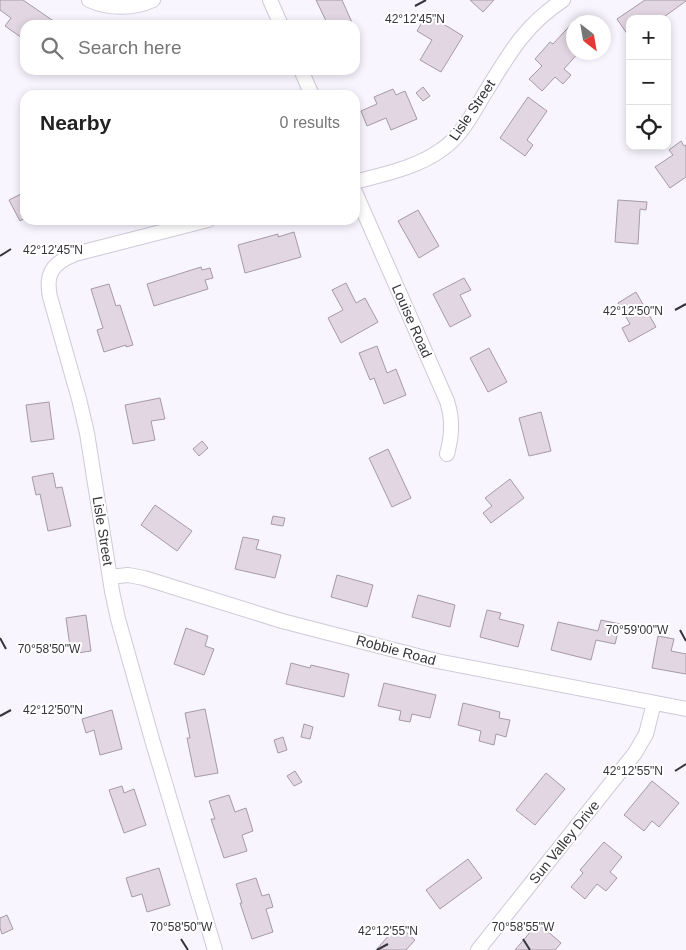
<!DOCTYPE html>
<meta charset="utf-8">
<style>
:root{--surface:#fff;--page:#f6f6f6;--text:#222;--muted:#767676;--line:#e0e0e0}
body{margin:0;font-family:Helvetica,sans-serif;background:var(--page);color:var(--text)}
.controls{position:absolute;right:15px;top:15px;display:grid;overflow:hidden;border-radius:10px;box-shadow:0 2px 8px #0003}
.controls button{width:45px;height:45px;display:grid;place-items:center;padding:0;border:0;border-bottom:1px solid var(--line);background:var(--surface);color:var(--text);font:25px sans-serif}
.compass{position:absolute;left:566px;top:15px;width:45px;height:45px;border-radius:50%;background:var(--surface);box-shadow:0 2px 8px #0003;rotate:149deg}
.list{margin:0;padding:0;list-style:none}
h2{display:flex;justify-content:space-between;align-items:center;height:65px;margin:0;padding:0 20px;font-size:21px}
h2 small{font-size:16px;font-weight:400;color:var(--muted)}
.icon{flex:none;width:28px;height:28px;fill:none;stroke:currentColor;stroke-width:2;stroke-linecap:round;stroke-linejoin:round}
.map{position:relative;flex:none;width:686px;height:950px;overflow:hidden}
.search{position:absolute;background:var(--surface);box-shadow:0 2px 8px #0003;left:20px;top:20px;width:340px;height:55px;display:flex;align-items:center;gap:12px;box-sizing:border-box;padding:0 18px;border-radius:15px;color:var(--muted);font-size:19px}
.panel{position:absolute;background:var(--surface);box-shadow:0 2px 8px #0003;left:20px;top:90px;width:340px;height:135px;border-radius:15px}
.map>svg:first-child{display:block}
</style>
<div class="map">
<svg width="686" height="950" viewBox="0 0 686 950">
<rect width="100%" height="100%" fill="#f8f5fe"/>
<!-- building -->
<g fill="#e2d6e2" stroke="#a59aa5">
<polygon points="0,0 23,0 55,22 53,25 25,25 25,33 22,38 5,26 11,18 0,10"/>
<polygon points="316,0 342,0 353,25 328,25"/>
<polygon points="470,0 494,0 483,12"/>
<polygon points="645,0 686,0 686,1 661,19 630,19 630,38 617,19"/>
<polygon points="427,14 463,36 441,72 420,60 432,40 417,31"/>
<polygon points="576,19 580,22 574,22 574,52 579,52 564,69 571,75 563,84 555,77 542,91 529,79 542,66 535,59 550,42 553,44"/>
<polygon points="423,87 430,96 423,101 416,93"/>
<polygon points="393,89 396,95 405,91 417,119 391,130 386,118 367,126 361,111 377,104 374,97"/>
<polygon points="528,97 547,111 527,140 533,145 525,156 500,138"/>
<polygon points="681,141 684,146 686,145 686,177 670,188 655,167 673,155 669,150"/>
<polygon points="25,192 25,218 20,221 9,200"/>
<polygon points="618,200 647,202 646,210 640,209 638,244 615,242"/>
<polygon points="418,210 439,246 419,258 398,221"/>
<polygon points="294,232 301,257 245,273 238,245 278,234 278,237"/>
<polygon points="201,267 202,270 210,268 213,278 205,280 208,289 154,306 147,284"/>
<polygon points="464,278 471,290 460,295 471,316 450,327 433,294"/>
<polygon points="346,283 356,303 365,298 378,322 341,343 328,318 343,310 332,290"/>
<polygon points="109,284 116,306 120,305 133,345 126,347 126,345 104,352 97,330 103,328 91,289"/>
<polygon points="636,292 656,327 629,342 622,328 630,324 618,303"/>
<polygon points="377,346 387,373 396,369 406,395 384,404 374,378 370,380 359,353"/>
<polygon points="489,348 507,382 488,392 470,358"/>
<polygon points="160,398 165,419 151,421 155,440 133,444 125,405"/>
<polygon points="49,402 54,439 31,442 26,405"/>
<polygon points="541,412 551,451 529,456 519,418"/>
<polygon points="202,441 208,448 199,456 193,449"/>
<polygon points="388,449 411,498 392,507 369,458"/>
<polygon points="53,473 56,488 62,487 71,526 48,531 40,494 36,495 32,477"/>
<polygon points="510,479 524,498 491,523 483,513 492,506 485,498"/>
<polygon points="155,505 192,531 177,551 141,525"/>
<polygon points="273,516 285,518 283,526 271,524"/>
<polygon points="243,537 259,540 256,549 281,555 275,578 235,569"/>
<polygon points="337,575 373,585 367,607 331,597"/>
<polygon points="418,595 455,605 450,627 412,617"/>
<polygon points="487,610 501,613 499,619 524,625 518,647 480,637"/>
<polygon points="86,615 91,651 71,654 66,618"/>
<polygon points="601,620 620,624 615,644 596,640 591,660 551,650 558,622 598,631"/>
<polygon points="186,628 208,636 205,646 214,649 204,675 174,664"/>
<polygon points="658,636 674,639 671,651 686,654 686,674 652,668"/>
<polygon points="291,663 310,668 311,665 349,674 344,697 286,684"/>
<polygon points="384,683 436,695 430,718 412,714 410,722 399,720 401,711 378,706"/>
<polygon points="463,703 500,712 499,718 510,720 506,737 496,734 494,745 479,741 481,731 458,725"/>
<polygon points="205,709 218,773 195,777 187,738 190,738 185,713"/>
<polygon points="112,710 122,749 100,755 94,730 86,733 82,719"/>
<polygon points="304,724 313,727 310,739 301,737"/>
<polygon points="283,737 287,750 278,753 274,740"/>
<polygon points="295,771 302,782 294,786 287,776"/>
<polygon points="546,773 565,789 535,825 516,810"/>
<polygon points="652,781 679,803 659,827 652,821 644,831 624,815"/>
<polygon points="122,786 124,793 134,789 146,825 124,833 109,790"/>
<polygon points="229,795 235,812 246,808 253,831 242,835 247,851 224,858 211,819 215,819 209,801"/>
<polygon points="604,842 622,857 610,872 617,878 606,891 597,884 585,899 571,887 583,873 580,870"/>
<polygon points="468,859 482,878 440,909 426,890"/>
<polygon points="159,868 170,905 147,912 142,894 132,897 126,878"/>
<polygon points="256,878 262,896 269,894 273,907 266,909 273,932 252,939 240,903 242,903 236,884"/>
<polygon points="7,915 13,929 2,934 0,928 0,918"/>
<polygon points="538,923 561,943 555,950 515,950"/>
<polygon points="398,925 415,940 406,950 376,950"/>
</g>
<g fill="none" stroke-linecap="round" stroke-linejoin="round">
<!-- street casing -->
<g stroke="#cecad8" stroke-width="16">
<g id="street">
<path d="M89 0C109 9 133 9 153 0"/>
<polyline points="270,0 281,25"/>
<polyline points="301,70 312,95"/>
<path d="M355 182C384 174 416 168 441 150 461 137 473 113 485 93 509 54 524 26 563 0"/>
<path d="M355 192 447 401C453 420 452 435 447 454"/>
<path d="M208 220 75 254C53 263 45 273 50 297L79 399 87 433 112 591 118 619 153 743 215 950"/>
<polyline points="110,577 128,575 144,578 282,621 437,661 686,709"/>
<polyline points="478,950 635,753 646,734 654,703"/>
</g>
</g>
<!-- street -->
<use href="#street" stroke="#fff" stroke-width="14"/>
</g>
<!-- ticks -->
<path fill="none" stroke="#36343a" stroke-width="2" d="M415 6 426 0M0 256 11 249M675 310 686 304M680 630 686 641M0 638 6 649M0 716 11 710M675 771 686 764M181 939 188 950M523 939 530 950M377 950 388 944"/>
<g text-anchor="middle" stroke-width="4" stroke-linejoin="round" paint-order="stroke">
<!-- street labels -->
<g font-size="14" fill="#36343a" stroke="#fff">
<text transform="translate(472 110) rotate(-56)" y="5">Lisle Street</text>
<text transform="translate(412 321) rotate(66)" y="5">Louise Road</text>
<text transform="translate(103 531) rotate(81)" y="5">Lisle Street</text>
<text transform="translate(396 650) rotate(15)" y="5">Robbie Road</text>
<text transform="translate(564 842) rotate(-51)" y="5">Sun Valley Drive</text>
</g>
</g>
<g font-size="12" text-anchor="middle" fill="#36343a" stroke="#fff" stroke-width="4" stroke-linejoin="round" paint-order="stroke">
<text x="415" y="23">42°12'45"N</text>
<text x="53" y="254">42°12'45"N</text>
<text x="633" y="315">42°12'50"N</text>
<text x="637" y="634">70°59'00"W</text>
<text x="49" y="653">70°58'50"W</text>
<text x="53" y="714">42°12'50"N</text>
<text x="633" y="775">42°12'55"N</text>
<text x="181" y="931">70°58'50"W</text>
<text x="523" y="931">70°58'55"W</text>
<text x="388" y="935">42°12'55"N</text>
</g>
</svg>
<div class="controls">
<button>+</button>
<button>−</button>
<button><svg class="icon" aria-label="locate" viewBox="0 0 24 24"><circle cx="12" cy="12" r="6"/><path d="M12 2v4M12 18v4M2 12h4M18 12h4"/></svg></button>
</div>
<svg class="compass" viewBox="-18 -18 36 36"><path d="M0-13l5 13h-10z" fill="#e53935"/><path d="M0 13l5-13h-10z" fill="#767676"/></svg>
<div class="search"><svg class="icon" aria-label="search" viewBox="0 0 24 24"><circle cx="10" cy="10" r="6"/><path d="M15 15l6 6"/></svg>Search here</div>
<section class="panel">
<h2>Nearby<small>0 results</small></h2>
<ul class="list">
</ul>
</section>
</div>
